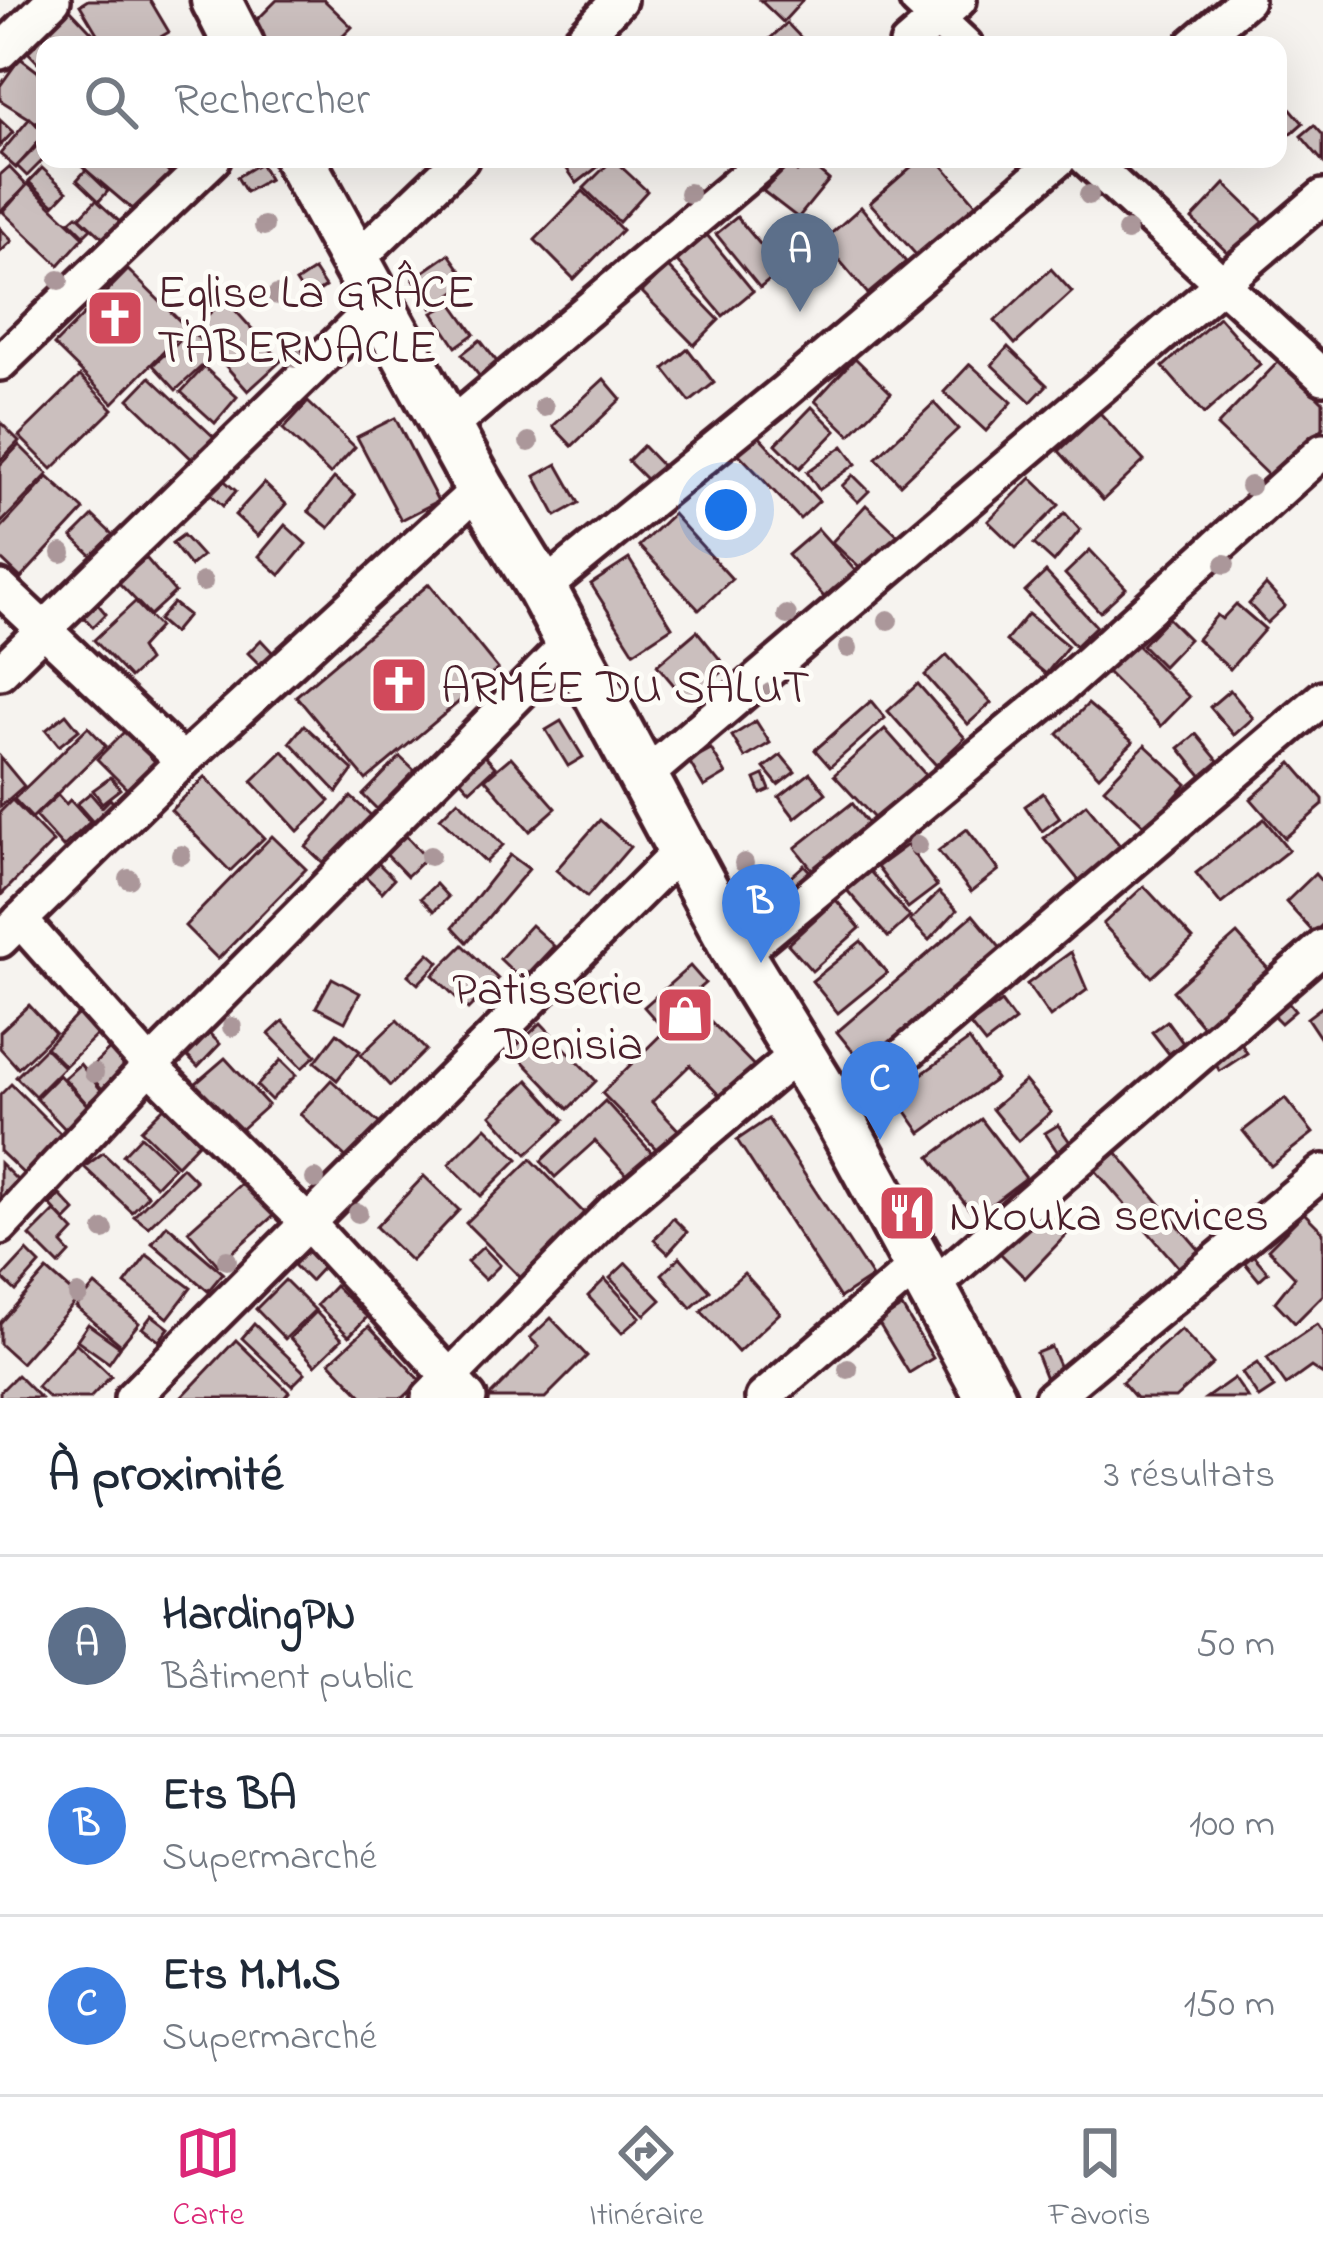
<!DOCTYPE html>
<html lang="fr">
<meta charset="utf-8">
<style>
:root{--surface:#fff;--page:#f2f2f3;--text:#1f2937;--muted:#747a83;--line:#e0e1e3;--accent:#db2777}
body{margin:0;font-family:"Indie Flower",sans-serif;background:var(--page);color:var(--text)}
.you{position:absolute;left:726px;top:510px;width:42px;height:42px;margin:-30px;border:9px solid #fff;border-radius:50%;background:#1a73e8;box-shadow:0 0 0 18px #1a73e833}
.badge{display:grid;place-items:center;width:78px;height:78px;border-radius:50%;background:var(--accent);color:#fff;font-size:39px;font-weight:700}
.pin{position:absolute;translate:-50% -99px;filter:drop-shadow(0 3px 6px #0008)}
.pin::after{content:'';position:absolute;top:63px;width:42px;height:36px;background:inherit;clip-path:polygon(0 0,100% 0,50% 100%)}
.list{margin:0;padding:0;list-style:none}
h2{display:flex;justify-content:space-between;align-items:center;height:156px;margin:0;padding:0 48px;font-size:51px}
h2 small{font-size:39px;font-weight:400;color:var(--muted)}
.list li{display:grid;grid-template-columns:78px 1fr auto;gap:36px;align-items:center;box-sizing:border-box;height:180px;padding:0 48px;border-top:3px solid var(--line)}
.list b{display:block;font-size:45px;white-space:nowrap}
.list p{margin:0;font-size:39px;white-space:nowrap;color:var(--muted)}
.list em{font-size:39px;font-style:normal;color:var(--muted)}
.icon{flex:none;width:66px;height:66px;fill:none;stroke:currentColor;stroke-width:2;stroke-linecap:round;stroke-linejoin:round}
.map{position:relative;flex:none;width:1323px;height:1398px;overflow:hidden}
.search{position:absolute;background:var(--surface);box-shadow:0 12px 48px #0002;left:36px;right:36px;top:36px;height:132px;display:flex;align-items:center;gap:30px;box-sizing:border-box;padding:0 42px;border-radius:24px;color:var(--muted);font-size:45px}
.sheet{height:696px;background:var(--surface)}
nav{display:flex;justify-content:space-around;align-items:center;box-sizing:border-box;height:168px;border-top:3px solid var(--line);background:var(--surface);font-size:33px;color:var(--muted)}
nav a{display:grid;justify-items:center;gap:6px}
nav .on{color:var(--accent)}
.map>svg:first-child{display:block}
</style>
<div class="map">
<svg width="1323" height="1398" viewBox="0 0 1323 1398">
<rect width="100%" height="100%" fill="#f6f3ef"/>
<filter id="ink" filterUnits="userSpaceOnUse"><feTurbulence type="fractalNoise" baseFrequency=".00833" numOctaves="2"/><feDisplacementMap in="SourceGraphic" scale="24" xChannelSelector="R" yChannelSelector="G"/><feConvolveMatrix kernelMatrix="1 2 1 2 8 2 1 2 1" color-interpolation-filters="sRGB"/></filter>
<g filter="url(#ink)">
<!-- building -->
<g fill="#cbbfbe" stroke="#4a1f2b" stroke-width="3">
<polygon points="88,0 150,0 169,32 147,45 104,45 80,5"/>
<polygon points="277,0 324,0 352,27 334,45 265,45 248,29"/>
<polygon points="760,0 803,0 783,22"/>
<polygon points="68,7 104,45 45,45 45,70 25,49"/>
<polygon points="787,23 807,44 763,45"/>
<polygon points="20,58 45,77 45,128 0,100 0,86"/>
<polygon points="1286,103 1303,123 1278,145 1278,110"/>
<polygon points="30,118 45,134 16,168 0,154"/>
<polygon points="0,120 13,132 0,146"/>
<polygon points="1314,125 1323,135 1323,162 1301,136"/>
<polygon points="45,138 45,158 27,176 17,166"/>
<polygon points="73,159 153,159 172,175 139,215"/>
<polygon points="157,159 185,159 172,173"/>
<polygon points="566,159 608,159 577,183 562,162"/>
<polygon points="613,159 647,191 619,222 584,188"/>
<polygon points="920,159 937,159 977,205 918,257 870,203"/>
<polygon points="808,162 829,180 798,218 763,191 789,165 797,172"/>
<polygon points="260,163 269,179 246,192 237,177"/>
<polygon points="9,167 27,186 0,212 0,175"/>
<polygon points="42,168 67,191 54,205 29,182"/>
<polygon points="86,170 108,191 99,201 77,180"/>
<polygon points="28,184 84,237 59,265 3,212"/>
<polygon points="1225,184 1264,222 1231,256 1192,219"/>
<polygon points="583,191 622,230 574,279 535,240"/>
<polygon points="96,200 120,222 104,239 80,217"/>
<polygon points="861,207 906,262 868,294 823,241"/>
<polygon points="77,215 91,228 84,235 70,221"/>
<polygon points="737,217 782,270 760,288 716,234"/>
<polygon points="0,228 12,241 0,252"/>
<polygon points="707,235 753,291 723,316 677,261"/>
<polygon points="449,254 469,282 432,308 413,279"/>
<polygon points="668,267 719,320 694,345 642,292"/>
<polygon points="1051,269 1072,292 1015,344 995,321"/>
<polygon points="128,270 187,328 113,403 54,345"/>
<polygon points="314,270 325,287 307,299 296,282"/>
<polygon points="225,299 281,361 248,391 193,329"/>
<polygon points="452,303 474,334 456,347 433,313"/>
<polygon points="1219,317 1260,364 1204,414 1163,367"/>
<polygon points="191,330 214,355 176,390 153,365"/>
<polygon points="480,340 498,363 480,377 462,354"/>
<polygon points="1008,347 1047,385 1031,402 992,365"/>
<polygon points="688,349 714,383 690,402 664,369"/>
<polygon points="855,358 891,393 850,435 815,401"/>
<polygon points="1280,360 1323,402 1323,428 1273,480 1217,426"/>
<polygon points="970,364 1012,402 986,431 944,392"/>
<polygon points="204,367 237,397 215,423 181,392"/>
<polygon points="80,376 113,409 52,469 19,436"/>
<polygon points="150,377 215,438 194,461 129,399"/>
<polygon points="604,379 621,399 572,446 553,426"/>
<polygon points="308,402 355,447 330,474 283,429"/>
<polygon points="934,403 958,429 900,484 876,458"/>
<polygon points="812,407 836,431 800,468 776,444"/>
<polygon points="1100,413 1144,461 1103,500 1059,451"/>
<polygon points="395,418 438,501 401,520 357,437"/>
<polygon points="0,422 19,441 0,461"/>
<polygon points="757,434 819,501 800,519 737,452"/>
<polygon points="19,445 48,474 0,524 0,465"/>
<polygon points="643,446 667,471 653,486 628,461"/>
<polygon points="843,446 856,464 819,490 807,472"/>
<polygon points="557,464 579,503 556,516 535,476"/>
<polygon points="853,475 869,491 858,502 842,486"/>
<polygon points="219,476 236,491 223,506 206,490"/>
<polygon points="48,477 84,510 21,578 0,558 0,529"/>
<polygon points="334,478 355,495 329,528 308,511"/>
<polygon points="1031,478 1059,505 1016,548 988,521"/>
<polygon points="264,483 286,504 258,536 235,515"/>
<polygon points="866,505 900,537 866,574 832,542"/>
<polygon points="1065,513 1080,530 1054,562 1034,544"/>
<polygon points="673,514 732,579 699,610 639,546"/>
<polygon points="93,516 113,535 92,556 72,537"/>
<polygon points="285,525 306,544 280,575 259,556"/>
<polygon points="818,529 860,576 838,595 833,589 824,597 788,555"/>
<polygon points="183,535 202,556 190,566 172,543"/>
<polygon points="1090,550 1126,588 1100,612 1065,574"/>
<polygon points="146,558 175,592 150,615 118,582"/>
<polygon points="629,559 672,627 634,652 591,584"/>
<polygon points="1046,572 1096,626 1075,646 1025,592"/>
<polygon points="429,584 498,669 366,780 296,696"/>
<polygon points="1266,585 1285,606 1267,623 1249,604"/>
<polygon points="96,602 106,614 93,627 82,615"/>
<polygon points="135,602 159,627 140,648 148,661 130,678 94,640"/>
<polygon points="173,603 188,615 173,633 158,620"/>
<polygon points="1236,604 1265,629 1230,669 1197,639 1217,615 1222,619"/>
<polygon points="1028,614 1068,646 1046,674 1006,641"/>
<polygon points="1168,618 1189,639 1163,666 1142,645"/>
<polygon points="697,631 727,668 687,701 657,665"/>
<polygon points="261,640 274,654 261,666 248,653"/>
<polygon points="1133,641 1189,697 1161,726 1104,669"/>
<polygon points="947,655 991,703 968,724 925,675"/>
<polygon points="918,684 965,738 936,765 888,711"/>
<polygon points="1230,690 1253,718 1234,735 1210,707"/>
<polygon points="871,701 885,718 830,767 815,750"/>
<polygon points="1088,704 1133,742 1099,776 1058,734"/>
<polygon points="66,714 79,730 59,746 46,730"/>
<polygon points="561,721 583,757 568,766 546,730"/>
<polygon points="756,721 770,743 745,758 732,736"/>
<polygon points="304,725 353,770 337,792 290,742"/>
<polygon points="88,727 106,746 32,818 14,799"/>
<polygon points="885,729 925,774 885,830 834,775"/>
<polygon points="125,731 159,765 131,793 97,759"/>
<polygon points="1196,734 1225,769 1208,784 1179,748"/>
<polygon points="1145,745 1187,784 1147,828 1104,788"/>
<polygon points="711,749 726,774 704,787 689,761"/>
<polygon points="283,751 330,801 298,831 252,781"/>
<polygon points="781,755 795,772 778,785 764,768"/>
<polygon points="485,756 495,767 470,790 460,779"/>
<polygon points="0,757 24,786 0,807"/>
<polygon points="400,757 418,774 381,813 363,795"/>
<polygon points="511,757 556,808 530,831 485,779"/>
<polygon points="1292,763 1323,799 1323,805 1285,838 1251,799"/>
<polygon points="810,773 826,793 795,818 779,797"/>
<polygon points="764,775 770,790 761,794 755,779"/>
<polygon points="111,777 120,789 102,803 93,790"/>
<polygon points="205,777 264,838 230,871 171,810"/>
<polygon points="90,793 102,807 110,799 121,811 100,830 77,804"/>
<polygon points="1043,793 1060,818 1042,831 1025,806"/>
<polygon points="58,795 66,804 70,800 90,822 63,847 35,816"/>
<polygon points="351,797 374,818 329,868 306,847"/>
<polygon points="12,800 53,842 1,895 0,812"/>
<polygon points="458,800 503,845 486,862 440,818"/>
<polygon points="852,803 872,829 815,873 795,848"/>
<polygon points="1086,804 1122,848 1080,882 1044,838"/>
<polygon points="1264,819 1289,850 1221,904 1196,873"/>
<polygon points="600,820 630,847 587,897 556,870"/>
<polygon points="967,829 999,870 971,892 938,851"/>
<polygon points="272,836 306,869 218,959 185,926"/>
<polygon points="406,836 426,858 407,876 386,854"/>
<polygon points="907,845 937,886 908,908 877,867"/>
<polygon points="510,855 529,869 467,942 453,927"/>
<polygon points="378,863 394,879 382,892 365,876"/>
<polygon points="804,865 821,883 779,920 763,902"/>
<polygon points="867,868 910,917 888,937 845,888"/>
<polygon points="1315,874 1323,883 1323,924 1314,933 1286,902"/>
<polygon points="436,884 448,897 434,911 421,898"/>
<polygon points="1144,886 1193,939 1152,977 1103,924"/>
<polygon points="939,892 957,910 929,940 910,921"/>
<polygon points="836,900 860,928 812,971 788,944"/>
<polygon points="973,915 1003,951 866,1068 837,1032"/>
<polygon points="531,925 554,946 522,980 500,959"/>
<polygon points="1237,934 1270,971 1205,1029 1173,991"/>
<polygon points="861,941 887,973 838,1013 812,981"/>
<polygon points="463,945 498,979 468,1009 433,975"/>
<polygon points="1071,952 1087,990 1050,1017 1027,984"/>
<polygon points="429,953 439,962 418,984 408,975"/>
<polygon points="690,966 705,983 659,1024 644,1007"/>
<polygon points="332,978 360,993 345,1022 316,1007"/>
<polygon points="1285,999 1295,1011 1281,1023 1270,1012"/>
<polygon points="1001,1002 1015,1021 985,1044 970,1025"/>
<polygon points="693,1003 757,1069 725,1101 690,1065 652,1102 685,1137 665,1158 602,1093"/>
<polygon points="29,1005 55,1033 18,1068 0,1048 0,1032"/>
<polygon points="1323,1006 1323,1042 1307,1018"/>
<polygon points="80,1012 100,1032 65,1066 46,1047"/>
<polygon points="397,1020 426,1050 390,1086 361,1055"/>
<polygon points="283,1021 316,1055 302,1068 269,1034"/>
<polygon points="1167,1021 1183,1043 1169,1054 1152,1032"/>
<polygon points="541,1023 596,1081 568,1109 512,1050"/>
<polygon points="206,1030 220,1044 198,1067 184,1053"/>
<polygon points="337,1033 360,1051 337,1080 315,1062"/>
<polygon points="120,1039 140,1060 106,1093 86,1072"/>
<polygon points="1238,1039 1247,1053 1220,1071 1211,1058"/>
<polygon points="969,1040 996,1079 921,1133 894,1094"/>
<polygon points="45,1048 64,1067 35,1096 16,1077"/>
<polygon points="225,1058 268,1105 238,1132 195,1084"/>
<polygon points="281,1060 296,1075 271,1100 257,1086"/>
<polygon points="80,1064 102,1091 87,1104 64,1078"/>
<polygon points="59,1075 90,1108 66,1130 36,1098"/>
<polygon points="331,1080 380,1124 348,1159 300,1114"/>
<polygon points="528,1080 564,1120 527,1154 491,1115"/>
<polygon points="1025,1081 1051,1112 1018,1141 992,1109"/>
<polygon points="11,1084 67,1140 29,1179 0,1151 0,1095"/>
<polygon points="1285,1098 1313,1133 1271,1166 1243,1131"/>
<polygon points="605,1101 652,1153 627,1176 595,1141 555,1177 541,1161"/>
<polygon points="164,1107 199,1142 177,1165 141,1130"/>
<polygon points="768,1119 872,1277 840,1298 737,1140"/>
<polygon points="981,1119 1026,1178 975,1217 930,1157"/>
<polygon points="1058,1125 1072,1145 1059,1154 1045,1133"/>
<polygon points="486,1127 518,1159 481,1196 449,1164"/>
<polygon points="141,1136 174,1167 156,1186 123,1155"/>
<polygon points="1116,1152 1201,1252 1180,1269 1095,1170"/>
<polygon points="103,1153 148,1195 132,1212 84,1167"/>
<polygon points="531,1159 587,1216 523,1280 466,1223"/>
<polygon points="0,1163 28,1191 0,1206"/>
<polygon points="182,1167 196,1181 148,1227 134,1216"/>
<polygon points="424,1176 459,1210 411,1261 376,1227"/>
<polygon points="244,1181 274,1215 218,1265 188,1231"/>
<polygon points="60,1195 75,1211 65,1221 50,1205"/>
<polygon points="917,1202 940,1243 928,1250 905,1209"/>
<polygon points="1041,1208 1067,1234 1025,1278 999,1252"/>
<polygon points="55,1211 74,1231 62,1244 70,1253 59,1265 30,1236"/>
<polygon points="1304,1213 1323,1232 1323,1295 1295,1323 1275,1302 1295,1277 1268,1249"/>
<polygon points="673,1218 687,1232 668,1253 654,1240"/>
<polygon points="167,1225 223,1273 208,1291 152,1243"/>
<polygon points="483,1247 500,1265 485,1280 467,1262"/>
<polygon points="309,1250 324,1266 310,1281 294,1265"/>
<polygon points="27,1251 40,1264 16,1291 2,1278"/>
<polygon points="147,1255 191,1288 168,1318 125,1284"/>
<polygon points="1253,1255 1268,1272 1259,1280 1244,1262"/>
<polygon points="680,1257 710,1291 691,1308 662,1274"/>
<polygon points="626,1263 661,1300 645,1315 610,1278"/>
<polygon points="47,1270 79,1298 21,1363 0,1344 0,1323"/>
<polygon points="744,1273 780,1313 738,1352 701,1311"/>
<polygon points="605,1279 640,1317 622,1333 588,1296"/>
<polygon points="285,1280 315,1310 285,1339 256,1309"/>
<polygon points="95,1285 139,1323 121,1345 76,1307"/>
<polygon points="335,1286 367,1317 349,1336 317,1305"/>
<polygon points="902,1307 933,1358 909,1373 878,1322"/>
<polygon points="316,1312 342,1339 315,1365 290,1338"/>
<polygon points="152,1315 169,1328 159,1341 142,1328"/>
<polygon points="551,1318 587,1356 545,1398 488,1398 539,1347 530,1338"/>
<polygon points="88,1324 120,1347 109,1363 77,1340"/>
<polygon points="254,1324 305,1373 292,1386 242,1338"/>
<polygon points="1317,1324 1323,1333 1323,1375 1311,1367 1286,1385 1267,1358"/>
<polygon points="369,1326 421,1381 403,1398 364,1398 330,1362"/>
<polygon points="1181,1329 1213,1364 1175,1398 1136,1398 1122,1382"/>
<polygon points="236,1340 289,1392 284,1398 181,1398"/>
<polygon points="76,1343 111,1376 90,1398 49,1398 37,1387"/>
<polygon points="1051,1347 1063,1375 1047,1381 1036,1353"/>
<polygon points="1257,1363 1274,1388 1259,1398 1242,1373"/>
<polygon points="17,1375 40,1398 0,1398 0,1392"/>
<polygon points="1234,1378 1248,1398 1206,1398"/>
</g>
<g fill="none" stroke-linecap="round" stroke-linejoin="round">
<!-- minor casing -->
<g stroke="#4a1f2b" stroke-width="42">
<g id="minor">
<polyline points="917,0 965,45"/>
<polyline points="576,45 619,0"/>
<polyline points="907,45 959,0"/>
<polyline points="1193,45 1246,0"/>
<polyline points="0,52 53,0"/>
<polyline points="1087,159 1323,377"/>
<polyline points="355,261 461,159"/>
<polyline points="0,363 213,159"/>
<polyline points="448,428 767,159"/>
<polyline points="0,588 183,761"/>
<polyline points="542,589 784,392 1059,159"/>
<polyline points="0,672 379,303"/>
<polyline points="645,776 1323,197"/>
<polyline points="20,920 150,1066 306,1221 469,1398"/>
<polyline points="0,940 183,761 480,488"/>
<polyline points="739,955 1055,693 1323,451"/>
<polyline points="836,1113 1323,698"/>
<polyline points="0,1227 150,1066 571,641"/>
<polyline points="931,1288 1323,947"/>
<polyline points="132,1398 681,850"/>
<polyline points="429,1398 614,1210 801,1051"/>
<polyline points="763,1398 918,1265"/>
<polyline points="1052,1398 1323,1172"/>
</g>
</g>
<!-- highway casing -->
<g stroke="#4a1f2b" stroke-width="57">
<g id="highway">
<polyline points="216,0 239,45"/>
<polyline points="299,159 480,488 542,589 739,955 836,1113 991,1398"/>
</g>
</g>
<!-- minor -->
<use href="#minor" stroke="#fdfcf7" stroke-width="33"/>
<!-- highway -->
<use href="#highway" stroke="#fdfcf7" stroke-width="48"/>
</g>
<!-- trees -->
<g fill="#ab979a">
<circle cx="689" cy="193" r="10"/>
<circle cx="1089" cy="195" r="10"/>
<circle cx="264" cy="226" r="10"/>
<circle cx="1127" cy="231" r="10"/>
<circle cx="59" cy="280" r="10"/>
<circle cx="277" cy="295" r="10"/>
<circle cx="294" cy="358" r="10"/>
<circle cx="544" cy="407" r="10"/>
<circle cx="529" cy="442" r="10"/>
<circle cx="1250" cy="486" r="10"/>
<circle cx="62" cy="553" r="10"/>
<circle cx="1225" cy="564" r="10"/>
<circle cx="203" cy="582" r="10"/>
<circle cx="787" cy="615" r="10"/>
<circle cx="888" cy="620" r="10"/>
<circle cx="848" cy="648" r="10"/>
<circle cx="770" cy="693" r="10"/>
<circle cx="918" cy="845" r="10"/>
<circle cx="181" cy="855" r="10"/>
<circle cx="430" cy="856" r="10"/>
<circle cx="744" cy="863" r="10"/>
<circle cx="129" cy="879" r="10"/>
<circle cx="770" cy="881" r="10"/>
<circle cx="232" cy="1027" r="10"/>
<circle cx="94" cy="1073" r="10"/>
<circle cx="315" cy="1179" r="10"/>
<circle cx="358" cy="1213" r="10"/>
<circle cx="104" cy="1230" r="10"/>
<circle cx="227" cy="1260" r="10"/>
<circle cx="78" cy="1295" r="10"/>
<circle cx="848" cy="1369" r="10"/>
</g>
</g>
<!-- icons -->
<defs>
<g id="church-square" transform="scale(3)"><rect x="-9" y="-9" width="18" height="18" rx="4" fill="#d1495b" stroke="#fdfcf7"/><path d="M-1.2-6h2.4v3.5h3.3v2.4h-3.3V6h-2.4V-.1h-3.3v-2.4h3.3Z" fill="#fff"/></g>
<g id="shop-square" transform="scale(3)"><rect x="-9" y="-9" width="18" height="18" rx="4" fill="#d1495b" stroke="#fdfcf7"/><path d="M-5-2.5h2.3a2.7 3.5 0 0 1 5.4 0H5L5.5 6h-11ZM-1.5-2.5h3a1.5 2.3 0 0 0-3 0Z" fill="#fff"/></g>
<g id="restaurant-square" transform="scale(3)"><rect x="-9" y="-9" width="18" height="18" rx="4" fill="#d1495b" stroke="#fdfcf7"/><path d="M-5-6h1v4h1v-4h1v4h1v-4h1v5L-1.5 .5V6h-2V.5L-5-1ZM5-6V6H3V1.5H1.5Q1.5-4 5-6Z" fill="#fff"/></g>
</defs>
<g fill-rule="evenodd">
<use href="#church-square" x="115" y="318"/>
<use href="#church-square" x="399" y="685"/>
<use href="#shop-square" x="685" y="1015"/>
<use href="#restaurant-square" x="907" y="1213"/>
</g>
<g text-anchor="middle" stroke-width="10" stroke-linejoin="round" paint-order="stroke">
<!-- poi labels -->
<g font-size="48" fill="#4a1f2b" stroke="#fdfcf7" text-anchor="start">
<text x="157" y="307">Eglise La GRÂCE<tspan x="157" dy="55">TABERNACLE</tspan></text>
<text x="441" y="702">ARMÉE DU SALUT</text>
<text x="643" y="1004" text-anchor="end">Patisserie<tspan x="643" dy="55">Denisia</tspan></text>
<text x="949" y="1230">Nkouka services</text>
</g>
</g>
</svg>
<div class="you"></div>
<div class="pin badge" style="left:800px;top:312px;background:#5c6f8a">A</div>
<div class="pin badge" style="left:761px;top:963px;background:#3f7fe0">B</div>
<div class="pin badge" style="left:880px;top:1140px;background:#3f7fe0">C</div>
<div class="search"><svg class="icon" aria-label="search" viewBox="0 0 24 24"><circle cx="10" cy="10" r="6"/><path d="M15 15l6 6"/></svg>Rechercher</div>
</div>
<section class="sheet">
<h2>À proximité<small>3 résultats</small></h2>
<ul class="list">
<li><span class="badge" style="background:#5c6f8a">A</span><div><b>HardingPN</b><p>Bâtiment public</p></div><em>50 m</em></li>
<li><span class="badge" style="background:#3f7fe0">B</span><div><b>Ets BA</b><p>Supermarché</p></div><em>100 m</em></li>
<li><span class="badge" style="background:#3f7fe0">C</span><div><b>Ets M.M.S</b><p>Supermarché</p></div><em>150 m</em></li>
</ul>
</section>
<nav>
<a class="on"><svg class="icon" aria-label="map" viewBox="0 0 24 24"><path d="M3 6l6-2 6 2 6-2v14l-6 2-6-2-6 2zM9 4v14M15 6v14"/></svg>Carte</a>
<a><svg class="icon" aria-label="directions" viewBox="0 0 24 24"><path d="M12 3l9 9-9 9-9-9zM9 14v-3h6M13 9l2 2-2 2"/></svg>Itinéraire</a>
<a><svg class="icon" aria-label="saved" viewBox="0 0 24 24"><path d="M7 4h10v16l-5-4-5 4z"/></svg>Favoris</a>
</nav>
